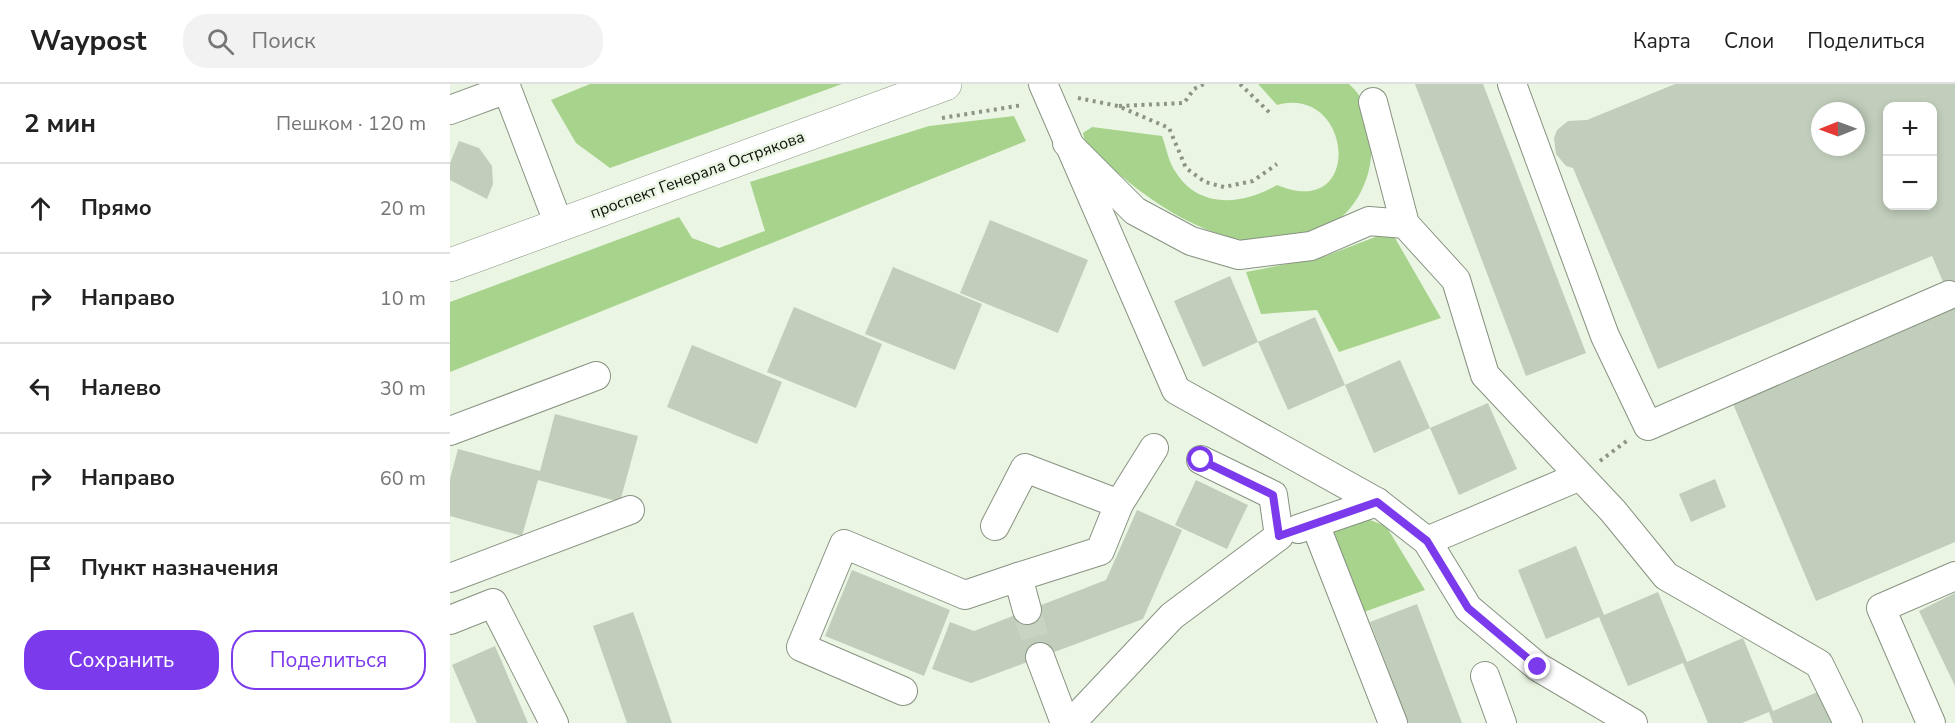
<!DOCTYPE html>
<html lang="ru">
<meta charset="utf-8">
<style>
:root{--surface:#fff;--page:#f2f2f2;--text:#222;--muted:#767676;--line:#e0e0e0;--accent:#7c3aed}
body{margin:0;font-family:"Nunito Sans",sans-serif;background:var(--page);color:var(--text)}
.controls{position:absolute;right:18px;top:18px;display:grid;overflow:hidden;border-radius:12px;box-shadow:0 3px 9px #0003}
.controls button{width:54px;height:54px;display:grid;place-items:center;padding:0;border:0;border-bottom:2px solid var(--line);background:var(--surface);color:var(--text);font:30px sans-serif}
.compass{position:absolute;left:1361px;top:18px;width:54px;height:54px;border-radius:50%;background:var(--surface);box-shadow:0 3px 9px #0003;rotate:269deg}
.stop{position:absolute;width:18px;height:18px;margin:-14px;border:4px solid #7c3aed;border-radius:50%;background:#fff}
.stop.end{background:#7c3aed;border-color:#fff;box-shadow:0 2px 6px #0008}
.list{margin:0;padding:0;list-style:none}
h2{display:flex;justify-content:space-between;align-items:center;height:78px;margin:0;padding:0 24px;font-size:26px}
h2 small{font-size:20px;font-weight:400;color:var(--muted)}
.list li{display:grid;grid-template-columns:39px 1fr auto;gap:18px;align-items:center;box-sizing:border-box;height:90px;padding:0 24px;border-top:2px solid var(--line)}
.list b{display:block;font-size:22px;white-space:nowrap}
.list em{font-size:20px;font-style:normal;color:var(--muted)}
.actions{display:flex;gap:12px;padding:18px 24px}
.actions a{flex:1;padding:14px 0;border:2px solid var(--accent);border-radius:24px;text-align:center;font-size:21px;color:var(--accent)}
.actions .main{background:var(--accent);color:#fff}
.icon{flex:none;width:33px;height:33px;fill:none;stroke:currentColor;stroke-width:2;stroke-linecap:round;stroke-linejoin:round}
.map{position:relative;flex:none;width:1505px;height:639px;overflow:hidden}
header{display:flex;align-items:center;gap:36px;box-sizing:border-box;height:84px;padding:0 30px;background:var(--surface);border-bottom:2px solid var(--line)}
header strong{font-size:28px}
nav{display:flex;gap:33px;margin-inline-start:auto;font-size:21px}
.search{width:420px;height:54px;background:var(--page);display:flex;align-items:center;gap:15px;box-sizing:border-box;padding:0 21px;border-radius:24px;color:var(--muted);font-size:22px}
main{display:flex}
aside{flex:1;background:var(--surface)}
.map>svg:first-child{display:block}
</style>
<header>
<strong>Waypost</strong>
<div class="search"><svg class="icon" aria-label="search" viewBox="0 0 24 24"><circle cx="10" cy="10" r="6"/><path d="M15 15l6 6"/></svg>Поиск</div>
<nav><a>Карта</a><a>Слои</a><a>Поделиться</a></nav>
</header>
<main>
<aside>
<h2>2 мин<small>Пешком · 120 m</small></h2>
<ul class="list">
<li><svg class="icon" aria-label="ahead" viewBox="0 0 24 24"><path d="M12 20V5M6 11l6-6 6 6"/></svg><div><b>Прямо</b></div><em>20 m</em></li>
<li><svg class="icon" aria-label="right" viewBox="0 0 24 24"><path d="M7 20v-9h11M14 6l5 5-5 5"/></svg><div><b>Направо</b></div><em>10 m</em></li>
<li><svg class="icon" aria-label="left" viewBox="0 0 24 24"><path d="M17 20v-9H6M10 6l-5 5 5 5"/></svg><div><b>Налево</b></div><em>30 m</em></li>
<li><svg class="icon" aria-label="right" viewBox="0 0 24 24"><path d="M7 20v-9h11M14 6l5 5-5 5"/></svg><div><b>Направо</b></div><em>60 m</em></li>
<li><svg class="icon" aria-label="arrive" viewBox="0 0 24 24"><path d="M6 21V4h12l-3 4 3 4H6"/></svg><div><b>Пункт назначения</b></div></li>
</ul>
<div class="actions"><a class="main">Сохранить</a><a>Поделиться</a></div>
</aside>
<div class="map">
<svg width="1505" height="639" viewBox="0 0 1505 639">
<rect width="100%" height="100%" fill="#eaf6e3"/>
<!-- green -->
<g fill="#a8d38d">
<polygon points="140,0 392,0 160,84 126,59 101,16"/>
<path d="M808 0H899C915 14 917 29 920 49 927 86 908 132 869 147 858 151 844 151 833 152 822 154 808 158 797 157 751 149 710 124 675 95 662 84 634 67 633 49L642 43 712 52C717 65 718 78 727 90 751 126 795 120 827 101 915 138 903 0 827 21Z"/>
<polygon points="564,32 576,57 0,288 0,218 229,133 242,154 269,164 315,147 300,98 479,42"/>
<polygon points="941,147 991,234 889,268 867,226 811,230 796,188 873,173"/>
<polygon points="912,433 936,442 975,506 914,528 878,448"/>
</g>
<!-- building -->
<g fill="#c2cebc" fill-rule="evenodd">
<polygon points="965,0 1033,0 1136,269 1076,292"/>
<path d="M1225 0H1505V458L1366 517 1281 315 1503 221 1482 172 1208 285 1123 84 1116 82 1106 70 1104 54 1107 46 1118 37 1137 36ZM1438 22H1482V122H1438ZM1370 27H1406V63H1370Z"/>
<polygon points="9,57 29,64 42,82 43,100 37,115 0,96 0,79"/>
<polygon points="540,136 638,176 608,249 510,209"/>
<polygon points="443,183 532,220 505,286 415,250"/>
<polygon points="780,192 808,258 753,283 724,217"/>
<polygon points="344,223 432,260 406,324 317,288"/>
<polygon points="865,233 895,301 838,326 808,258"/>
<polygon points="242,261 332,298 307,360 217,323"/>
<polygon points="950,276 980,344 924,369 895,301"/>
<polygon points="1038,319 1067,385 1009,411 980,344"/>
<polygon points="105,330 188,352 170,418 88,396 72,452 0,432 0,395 8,365 90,387"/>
<polygon points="1265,395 1276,423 1241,438 1229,410"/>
<polygon points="746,396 798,421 777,465 725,441"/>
<polygon points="687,426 732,446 693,535 521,599 482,585 500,538 524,547 656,496"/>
<polygon points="1126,462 1154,531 1208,508 1237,578 1293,554 1323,627 1377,604 1391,639 1323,639 1319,628 1292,639 1258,639 1233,579 1178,602 1149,533 1096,555 1068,486"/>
<polygon points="402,486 500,526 474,592 375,552"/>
<polygon points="1505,509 1505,602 1469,527"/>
<polygon points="967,520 1012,639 958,639 920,538"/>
<polygon points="183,528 191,550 222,639 177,639 143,542"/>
<polygon points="45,562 78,639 27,639 2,581"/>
</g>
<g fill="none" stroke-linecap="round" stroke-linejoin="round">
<!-- minor-tunnel -->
<polyline stroke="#c9d3c2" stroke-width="28" stroke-dasharray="28 14" stroke-linecap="butt" points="577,526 590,573"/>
<!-- minor casing -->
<g stroke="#879281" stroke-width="30">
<g id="minor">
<polyline points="593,0 726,306 927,418 977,457 1018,524 1088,583 1183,639"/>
<polyline points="1062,0 1155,252 1198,342 1499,211"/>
<polyline points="923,18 955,140"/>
<polyline points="0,26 57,5 109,141"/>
<polyline points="617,59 685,127 741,157 789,171 861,162 919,137 955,140 1006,196 1035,291 1163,427 1216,492 1369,580 1398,639"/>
<polyline points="0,347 146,292"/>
<polyline points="669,420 704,364"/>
<polyline points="865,440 943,639"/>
<polyline points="545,442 575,384 669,420 650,467 568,493"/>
<polyline points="848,445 927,418"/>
<polyline points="977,457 1128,393"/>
<polyline points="0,494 180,426"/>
<polyline points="0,536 43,519 104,639"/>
<polyline points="590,573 615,639"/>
<polyline points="1035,592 1052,639"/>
<polyline points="453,607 351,563 394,460 515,511 568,493 577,526"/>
<polyline points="621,639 722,532 829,452 823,411 751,376"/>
<polyline points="1481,639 1431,524 1505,492"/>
</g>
</g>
<!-- major casing -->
<g stroke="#879281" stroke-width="34">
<polyline id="major" points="0,181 495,0"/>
</g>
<!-- path -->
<g stroke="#8c9487" stroke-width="4" stroke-dasharray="3 4.5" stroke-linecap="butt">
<polyline points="790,0 820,29"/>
<polyline points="628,14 668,22 719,44 736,84 755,98 774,103 803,97 827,80"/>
<polyline points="669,22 734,19 744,5 754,0"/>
<polyline points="492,34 573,21"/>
<polyline points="1150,377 1178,356"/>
</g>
<!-- minor -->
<use href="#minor" stroke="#fff" stroke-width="28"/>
<!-- major -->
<use href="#major" stroke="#fff" stroke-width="33"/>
</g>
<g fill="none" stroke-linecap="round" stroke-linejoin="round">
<!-- route -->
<polyline stroke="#7c3aed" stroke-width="8" points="751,376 823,411 829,452 927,418 977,457 1018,524 1088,583"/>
</g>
<g text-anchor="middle" stroke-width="5" stroke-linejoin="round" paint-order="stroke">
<!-- street labels -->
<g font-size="16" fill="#0b0f09" stroke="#eaf6e3">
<text transform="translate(247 90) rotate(-20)" y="6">проспект Генерала Острякова</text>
</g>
</g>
</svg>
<div class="controls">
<button>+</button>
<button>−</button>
</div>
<svg class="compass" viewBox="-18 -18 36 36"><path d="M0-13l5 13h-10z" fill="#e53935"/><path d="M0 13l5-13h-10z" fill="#767676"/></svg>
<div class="stop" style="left:751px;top:376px"></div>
<div class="stop end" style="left:1088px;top:583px"></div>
</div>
</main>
